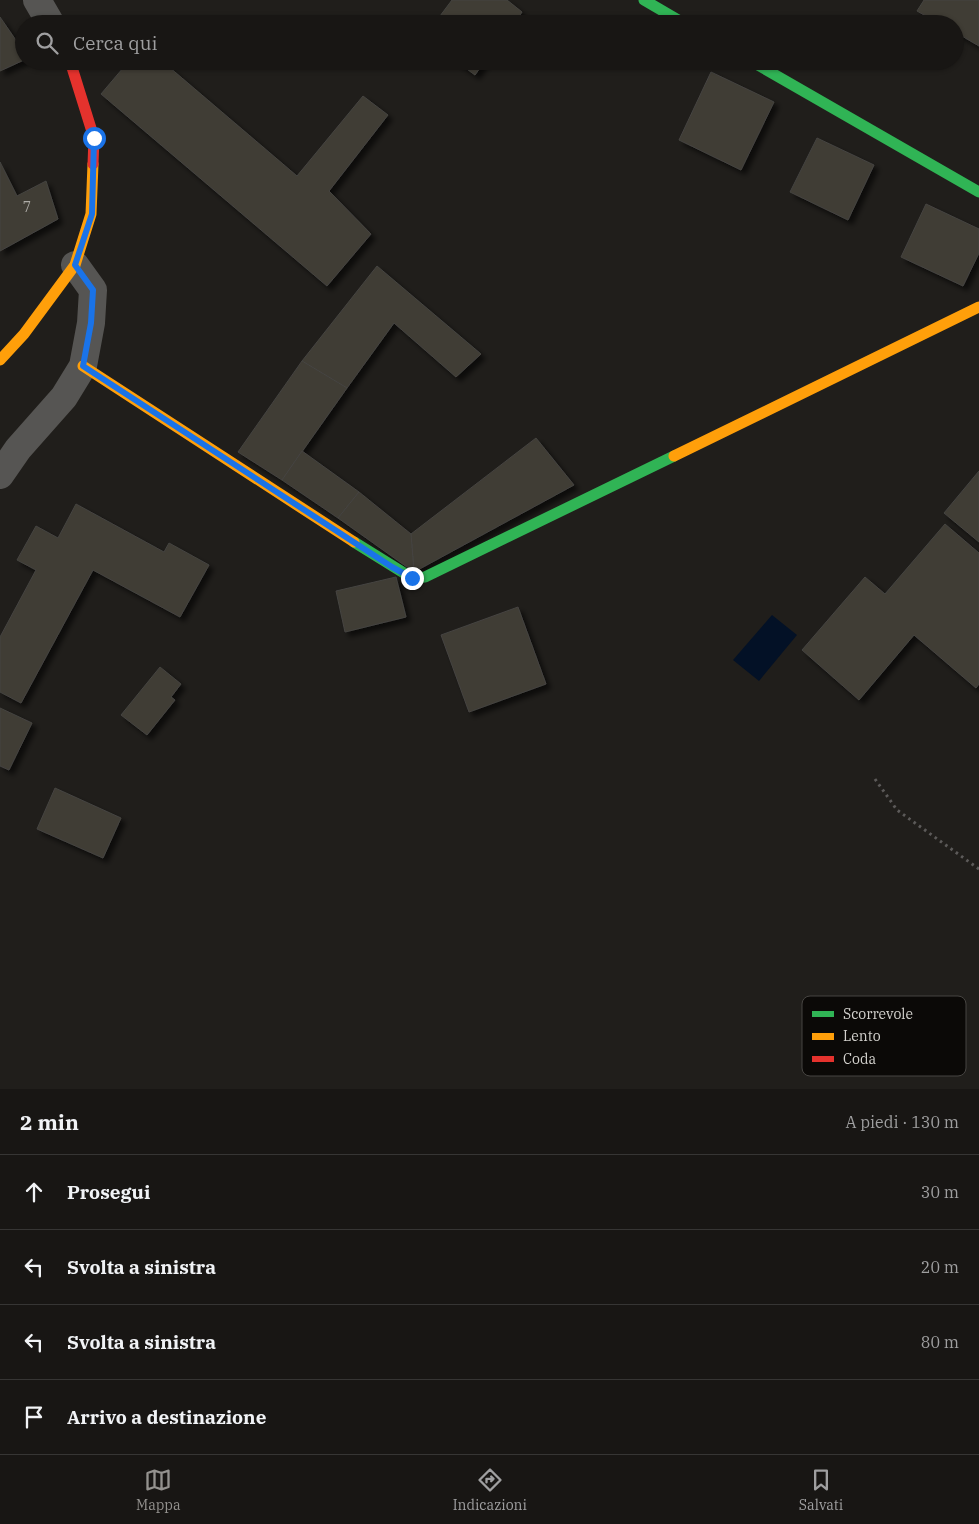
<!DOCTYPE html>
<html lang="it">
<meta charset="utf-8">
<style>
:root{--surface:#181614;--page:#211f1d;--text:#f1f3f6;--muted:#9f9fa0;--line:#363534;--accent:#94928f}
body{margin:0;font-family:"IBM Plex Serif",serif;background:var(--page);color:var(--text)}
.stop{position:absolute;width:15px;height:15px;margin:-11px;border:4px solid #1a73e8;border-radius:50%;background:#fff}
.stop.end{background:#1a73e8;border-color:#fff;box-shadow:0 1px 5px #0008}
.list{margin:0;padding:0;list-style:none}
h2{display:flex;justify-content:space-between;align-items:center;height:65px;margin:0;padding:0 20px;font-size:21px}
h2 small{font-size:16px;font-weight:400;color:var(--muted)}
.list li{display:grid;grid-template-columns:32px 1fr auto;gap:15px;align-items:center;box-sizing:border-box;height:75px;padding:0 20px;border-top:1px solid var(--line)}
.list b{display:block;font-size:19px;white-space:nowrap}
.list em{font-size:16px;font-style:normal;color:var(--muted)}
.icon{flex:none;width:28px;height:28px;fill:none;stroke:currentColor;stroke-width:2;stroke-linecap:round;stroke-linejoin:round}
.map{position:relative;flex:none;width:979px;height:1089px;overflow:hidden}
.search{position:absolute;background:var(--surface);box-shadow:0 1px 4px #0004;left:15px;right:15px;top:15px;height:55px;display:flex;align-items:center;gap:12px;box-sizing:border-box;padding:0 18px;border-radius:28px;color:var(--muted);font-size:19px}
.sheet{height:365px;background:var(--surface)}
nav{display:flex;justify-content:space-around;align-items:center;box-sizing:border-box;height:70px;border-top:1px solid var(--line);background:var(--surface);font-size:14px;color:var(--muted)}
nav a{display:grid;justify-items:center;gap:2px}
nav .on{color:var(--accent)}
.map>svg:first-child{display:block}
</style>
<div class="map">
<svg width="979" height="1089" viewBox="0 0 979 1089">
<defs>
<filter id="shadow"><feDropShadow dx="4.5" dy="4.5" stdDeviation="2.5" flood-color="#0009"/></filter>
</defs>
<rect width="100%" height="100%" fill="#201e1b"/>
<!-- water -->
<polygon fill="#031126" points="772,615 797,635 759,681 733,660"/>
<!-- building -->
<g fill="#403c35" stroke="#454441" filter="url(#shadow)">
<polygon points="452,0 507,0 522,12 514,24 434,24"/>
<polygon points="924,0 979,0 979,46 955,32 955,24 940,24 917,11"/>
<polygon points="0,17 24,52 24,60 0,71"/>
<polygon points="129,61 162,61 297,176 363,96 388,115 329,191 371,234 327,286 101,94"/>
<polygon points="456,61 485,61 475,75"/>
<polygon points="711,72 774,102 741,170 679,140"/>
<polygon points="817,138 874,165 848,220 790,192"/>
<polygon points="0,162 17,196 46,181 58,219 0,251"/>
<polygon points="926,204 979,229 979,253 963,286 901,257"/>
<polygon points="377,266 481,354 456,377 394,323 347,388 302,361"/>
<polygon points="302,361 347,388 282,480 238,452"/>
<polygon points="536,438 574,485 414,572 411,534"/>
<polygon points="302,451 359,492 338,518 282,480"/>
<polygon points="979,471 979,542 944,513"/>
<polygon points="359,492 411,534 414,572 338,518"/>
<polygon points="76,504 164,552 169,543 209,565 180,617 93,570 21,703 0,692 0,637 36,570 17,560 36,526 58,538"/>
<polygon points="945,524 979,553 979,684 976,688 914,635 859,700 802,650 865,577 885,594"/>
<polygon points="396,577 406,617 345,632 336,591"/>
<polygon points="518,607 546,684 469,712 441,635"/>
<polygon points="160,667 181,684 171,697 175,700 147,735 121,715"/>
<polygon points="0,708 32,723 9,770 0,766"/>
<polygon points="55,788 121,818 103,858 37,829"/>
</g>
<g fill="none" stroke-linecap="round" stroke-linejoin="round">
<!-- path -->
<polyline stroke="#5c5a59" stroke-width="3" stroke-dasharray="2.5 4" stroke-linecap="butt" points="875,779 897,810 979,869"/>
<!-- street -->
<g stroke="#565553" stroke-width="28">
<polyline points="37,0 51,24"/>
<polyline points="0,475 18,449 64,397 83,366 91,323 93,290 75,265"/>
</g>
<!-- fast -->
<g stroke="#30b455" stroke-width="11">
<polyline points="644,0 685,24"/>
<polyline points="751,61 979,192"/>
<polyline points="354,542 412,578 425,577 674,456"/>
</g>
<!-- slow -->
<g stroke="#ff9f0a" stroke-width="11">
<polyline points="0,360 24,334 75,265 91,214 93,164"/>
<polyline points="83,366 354,542"/>
<polyline points="674,456 979,307"/>
</g>
<!-- jam -->
<polyline stroke="#e5322d" stroke-width="11" points="70,61 94,138 93,164"/>
</g>
<g fill="none" stroke-linecap="round" stroke-linejoin="round">
<!-- route -->
<polyline stroke="#1a73e8" stroke-width="6" points="94,138 92,214 75,265 93,290 91,323 83,366 392,567 412,578"/>
</g>
<g text-anchor="middle" stroke-width="5" stroke-linejoin="round" paint-order="stroke">
<!-- number labels -->
<g font-size="14" fill="#aeaca7">
<text x="27" y="212">7</text>
</g>
</g>
<!-- legend -->
<rect x="802" y="996" width="164" height="80" rx="8" fill="#0b0907" stroke="#474542" stroke-width="1"/>
<rect x="812" y="1011" width="22" height="6" fill="#30b455"/>
<rect x="812" y="1033" width="22" height="7" fill="#ff9f0a"/>
<rect x="812" y="1056" width="22" height="6" fill="#e5322d"/>
<g font-size="14" fill="#d3d1cd">
<text x="843" y="1019">Scorrevole</text>
<text x="843" y="1041">Lento</text>
<text x="843" y="1064">Coda</text>
</g>
</svg>
<div class="stop" style="left:94px;top:138px"></div>
<div class="stop end" style="left:412px;top:578px"></div>
<div class="search"><svg class="icon" aria-label="search" viewBox="0 0 24 24"><circle cx="10" cy="10" r="6"/><path d="M15 15l6 6"/></svg>Cerca qui</div>
</div>
<section class="sheet">
<h2>2 min<small>A piedi · 130 m</small></h2>
<ul class="list">
<li><svg class="icon" aria-label="ahead" viewBox="0 0 24 24"><path d="M12 20V5M6 11l6-6 6 6"/></svg><div><b>Prosegui</b></div><em>30 m</em></li>
<li><svg class="icon" aria-label="left" viewBox="0 0 24 24"><path d="M17 20v-9H6M10 6l-5 5 5 5"/></svg><div><b>Svolta a sinistra</b></div><em>20 m</em></li>
<li><svg class="icon" aria-label="left" viewBox="0 0 24 24"><path d="M17 20v-9H6M10 6l-5 5 5 5"/></svg><div><b>Svolta a sinistra</b></div><em>80 m</em></li>
<li><svg class="icon" aria-label="arrive" viewBox="0 0 24 24"><path d="M6 21V4h12l-3 4 3 4H6"/></svg><div><b>Arrivo a destinazione</b></div></li>
</ul>
</section>
<nav>
<a class="on"><svg class="icon" aria-label="map" viewBox="0 0 24 24"><path d="M3 6l6-2 6 2 6-2v14l-6 2-6-2-6 2zM9 4v14M15 6v14"/></svg>Mappa</a>
<a><svg class="icon" aria-label="directions" viewBox="0 0 24 24"><path d="M12 3l9 9-9 9-9-9zM9 14v-3h6M13 9l2 2-2 2"/></svg>Indicazioni</a>
<a><svg class="icon" aria-label="saved" viewBox="0 0 24 24"><path d="M7 4h10v16l-5-4-5 4z"/></svg>Salvati</a>
</nav>
